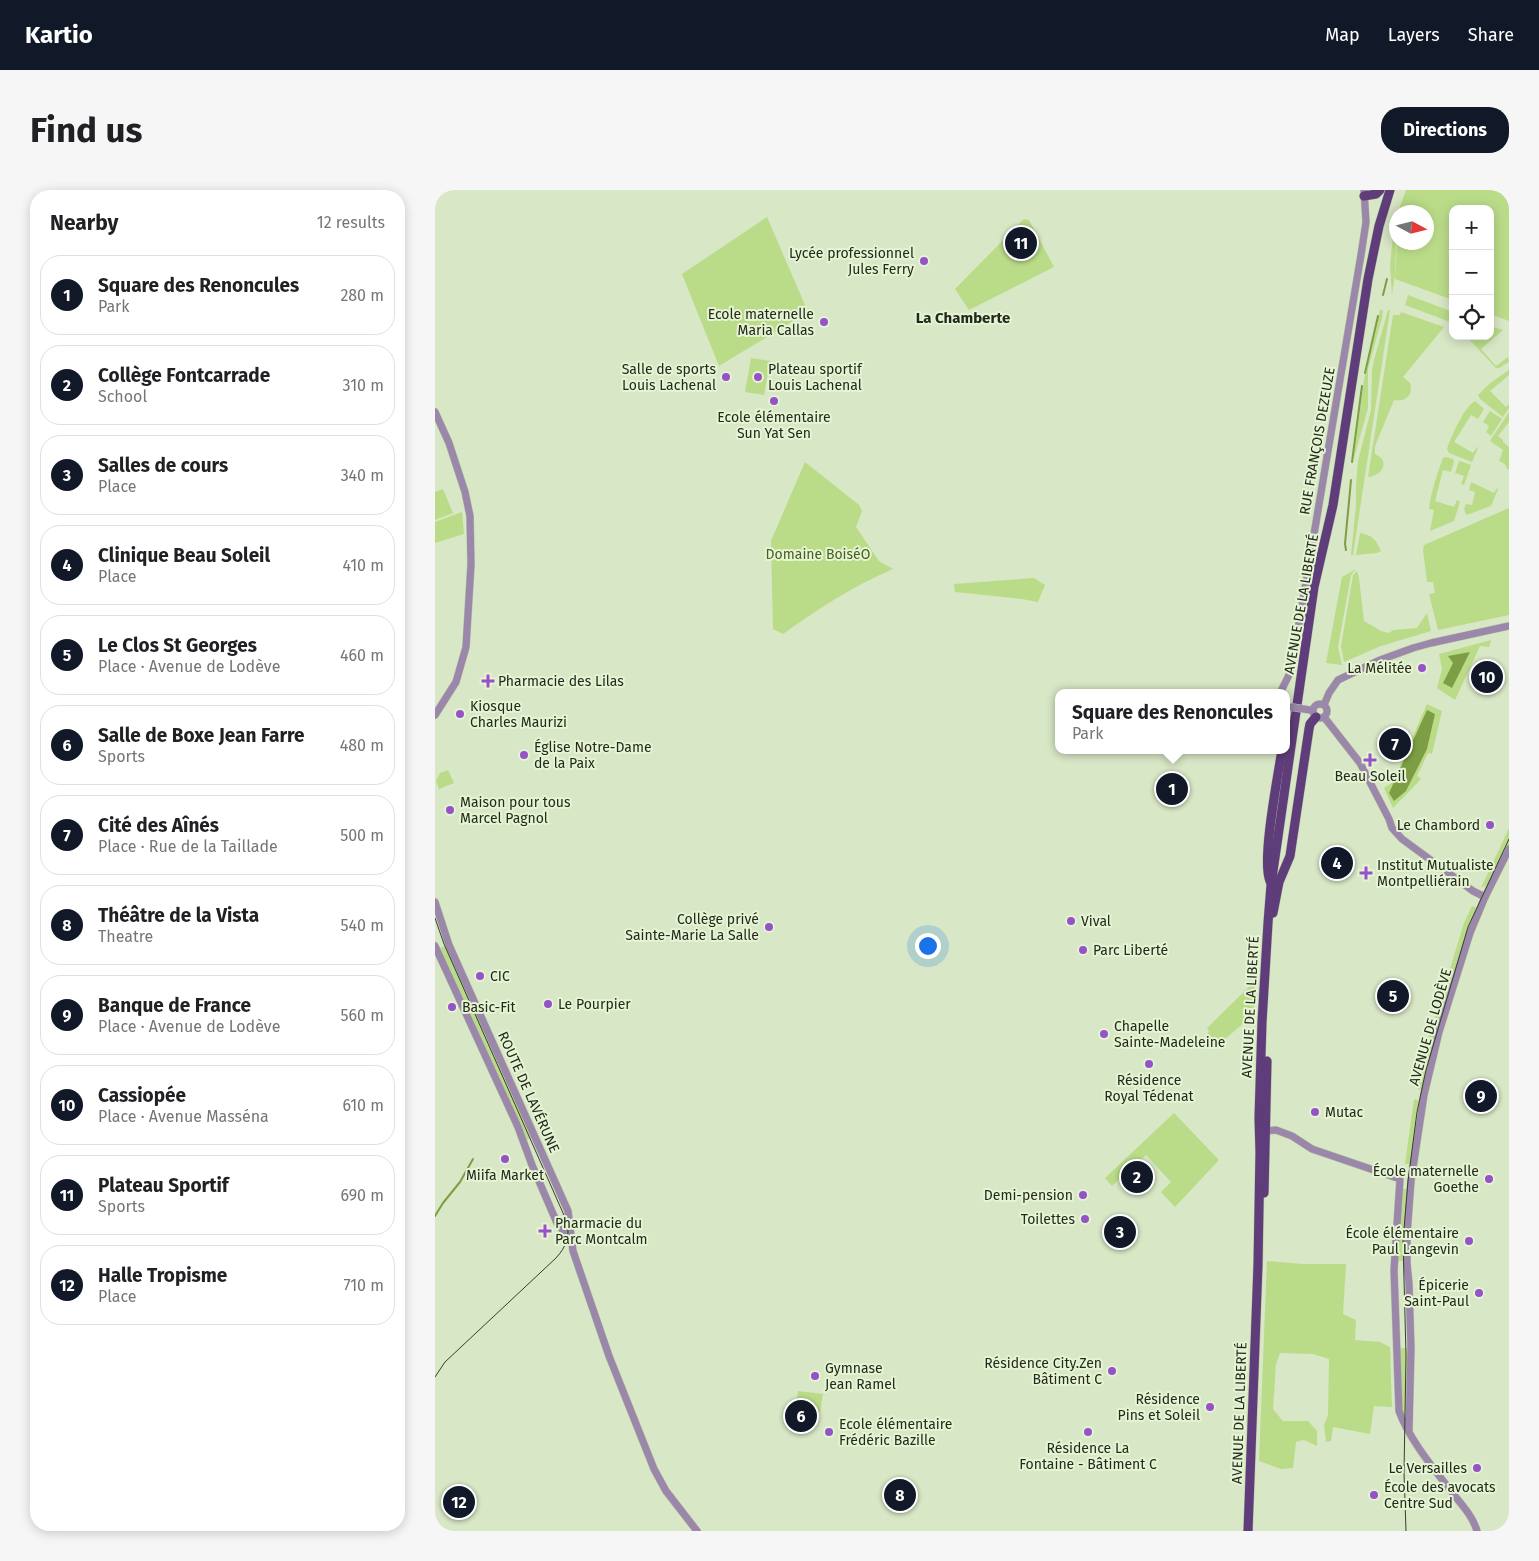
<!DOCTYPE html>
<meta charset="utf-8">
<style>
:root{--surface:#fff;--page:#f6f6f6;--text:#202124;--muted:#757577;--line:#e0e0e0;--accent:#111827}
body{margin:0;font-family:"Fira Sans",sans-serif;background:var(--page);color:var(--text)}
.controls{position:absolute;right:15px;top:15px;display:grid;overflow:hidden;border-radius:10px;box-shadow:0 2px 12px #0003}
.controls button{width:45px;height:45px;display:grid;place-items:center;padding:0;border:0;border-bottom:1px solid var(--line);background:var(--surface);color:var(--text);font:25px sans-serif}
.compass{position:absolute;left:954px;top:15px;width:45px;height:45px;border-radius:50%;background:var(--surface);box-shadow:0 2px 12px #0003;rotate:97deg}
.you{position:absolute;left:492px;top:755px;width:18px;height:18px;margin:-12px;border:4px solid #fff;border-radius:50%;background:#1a73e8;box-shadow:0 0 0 8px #1a73e833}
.badge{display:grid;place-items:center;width:32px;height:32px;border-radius:50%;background:var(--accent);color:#fff;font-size:16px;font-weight:700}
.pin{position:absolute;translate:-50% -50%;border:2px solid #fff;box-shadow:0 1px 5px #0006}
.popup{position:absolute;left:620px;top:499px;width:235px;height:65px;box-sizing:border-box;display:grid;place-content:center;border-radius:10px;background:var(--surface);filter:drop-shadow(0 1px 4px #0005);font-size:16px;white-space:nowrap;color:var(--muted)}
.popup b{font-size:19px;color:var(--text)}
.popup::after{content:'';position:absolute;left:50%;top:100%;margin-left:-10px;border:10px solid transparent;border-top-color:var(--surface)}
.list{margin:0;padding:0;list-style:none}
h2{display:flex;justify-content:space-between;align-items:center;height:65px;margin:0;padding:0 20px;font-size:21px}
h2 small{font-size:16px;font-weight:400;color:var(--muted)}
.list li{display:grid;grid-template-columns:32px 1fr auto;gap:15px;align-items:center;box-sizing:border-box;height:80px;margin:0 10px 10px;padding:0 10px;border:1px solid var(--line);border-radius:20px}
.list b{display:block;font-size:19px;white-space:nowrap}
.list p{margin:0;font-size:16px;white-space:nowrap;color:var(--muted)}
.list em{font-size:16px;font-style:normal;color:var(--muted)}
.icon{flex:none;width:28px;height:28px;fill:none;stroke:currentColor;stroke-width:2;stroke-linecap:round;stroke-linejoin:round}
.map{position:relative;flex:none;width:1074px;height:1341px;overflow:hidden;border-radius:20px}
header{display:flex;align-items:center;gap:30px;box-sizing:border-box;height:70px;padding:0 25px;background:var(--accent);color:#fff}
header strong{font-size:24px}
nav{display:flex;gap:28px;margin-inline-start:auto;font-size:18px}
.intro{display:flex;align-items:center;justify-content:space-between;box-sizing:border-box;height:120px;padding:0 30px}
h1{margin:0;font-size:35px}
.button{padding:12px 22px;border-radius:20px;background:var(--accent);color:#fff;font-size:18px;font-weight:700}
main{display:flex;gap:30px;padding:0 30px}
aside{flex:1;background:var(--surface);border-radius:20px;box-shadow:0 2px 12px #0003}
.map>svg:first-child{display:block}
</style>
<header>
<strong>Kartio</strong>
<nav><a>Map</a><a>Layers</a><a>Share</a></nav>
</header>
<div class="intro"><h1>Find us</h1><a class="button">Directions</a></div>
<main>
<aside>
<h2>Nearby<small>12 results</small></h2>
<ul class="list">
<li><span class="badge">1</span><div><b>Square des Renoncules</b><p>Park</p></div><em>280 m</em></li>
<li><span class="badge">2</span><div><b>Collège Fontcarrade</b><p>School</p></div><em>310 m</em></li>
<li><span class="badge">3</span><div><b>Salles de cours</b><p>Place</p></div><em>340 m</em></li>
<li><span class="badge">4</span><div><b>Clinique Beau Soleil</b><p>Place</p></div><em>410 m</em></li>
<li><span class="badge">5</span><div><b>Le Clos St Georges</b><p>Place · Avenue de Lodève</p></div><em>460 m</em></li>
<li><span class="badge">6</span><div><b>Salle de Boxe Jean Farre</b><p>Sports</p></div><em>480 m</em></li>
<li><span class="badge">7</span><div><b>Cité des Aînés</b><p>Place · Rue de la Taillade</p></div><em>500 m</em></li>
<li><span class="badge">8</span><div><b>Théâtre de la Vista</b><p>Theatre</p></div><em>540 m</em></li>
<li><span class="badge">9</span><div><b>Banque de France</b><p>Place · Avenue de Lodève</p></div><em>560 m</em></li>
<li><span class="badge">10</span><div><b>Cassiopée</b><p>Place · Avenue Masséna</p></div><em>610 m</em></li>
<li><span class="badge">11</span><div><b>Plateau Sportif</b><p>Sports</p></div><em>690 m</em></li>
<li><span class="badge">12</span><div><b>Halle Tropisme</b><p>Place</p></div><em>710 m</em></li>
</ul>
</aside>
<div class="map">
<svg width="1074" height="1341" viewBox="0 0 1074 1341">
<rect width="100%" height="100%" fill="#d8e7c5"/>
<!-- green -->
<g fill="#badc89">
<polygon points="971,0 1074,0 1074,131 1055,124 1055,19 1018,19 1018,110 960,89 962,53 992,52 992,22 963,22"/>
<polygon points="960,26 962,27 960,84 957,105 955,75"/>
<polygon points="332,27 373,122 284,176 247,84"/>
<polygon points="589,29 594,30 619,77 534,120 520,99"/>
<polygon points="973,105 1018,122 1018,133 970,115"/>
<polygon points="945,120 948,120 947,128 933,179 933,218 918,272 929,190"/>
<polygon points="953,120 955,120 918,365 916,365 921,315 921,295 923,271 936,220 937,180 939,170"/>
<path d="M966 122 1009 137 968 187 975 193C979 206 970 212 959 210L940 256V264C956 271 947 286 933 287L958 125H965Z"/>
<polygon points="1055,136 1068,140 1046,159 1061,176 1073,167 1074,172 1064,178 1061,178 1031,146 1055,146"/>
<polygon points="316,168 335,171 329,205 310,202"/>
<polygon points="1074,180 1074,185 1055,201 1071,217 1074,214 1074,218 1068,227 1045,209 1043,205 1054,194"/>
<path d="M1040 211 1049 219 1043 229 1036 225 1019 252 1038 263 1042 257 1043 258 1037 272 1014 263 1012 259C1016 247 1029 217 1040 211Z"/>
<polygon points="1055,221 1067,229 1056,246 1051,242 1054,236 1048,232"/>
<polygon points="1074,222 1074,232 1063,246 1068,250 1068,252 1074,257 1074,279 1072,279 1070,274 1064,271 1068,260 1055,251"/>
<path d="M1011 267 1018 269 1019 272 1016 282 1008 280 1000 311 1019 317 1022 310 1025 312 1019 331 995 341 999 320 994 319C996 301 1002 285 1008 268Z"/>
<polygon points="1025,271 1036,275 1029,295 1026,294 1029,286 1020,283 1024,271"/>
<path d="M370 272 424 315 427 321 421 337 444 371 458 379C418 396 383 419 348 444L338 439 336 351Z"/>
<polygon points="1036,292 1059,303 1062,298 1063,299 1056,316 1032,325 1030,323 1029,319 1031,314 1037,315 1040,302 1034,300"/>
<polygon points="8,299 18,323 0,330 0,302"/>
<polygon points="1074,318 1074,425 1003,440 994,404 1000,403 998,392 992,392 988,360 989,355"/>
<polygon points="27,322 29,344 0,353 0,332"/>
<path d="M925 343C939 346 940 349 946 361L942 363 921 365Z"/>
<polygon points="921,379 916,385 903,457 907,475 891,473 907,387"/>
<polygon points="922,381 924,388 929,431 946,441 953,443 959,440 982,438 992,423 996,441 946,456 909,472 906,456 918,385"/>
<polygon points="599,388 610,395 603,412 587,409 520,402 519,394"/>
<polygon points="1056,450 1054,457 1045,456 1020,510 1002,498 1007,479 1004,464"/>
<polygon points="992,514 1007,521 997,564 993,563 982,586 986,589 958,618 949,598 958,592"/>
<polygon points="13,580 19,593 4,599 1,591 5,583"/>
<polygon points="728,588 734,589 746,601 746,604 740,609 725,594 724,592"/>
<polygon points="1074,638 1074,656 1055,693 1046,698"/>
<polygon points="1037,716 1044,719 1006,830 1000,828 1029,733"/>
<polygon points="12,755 98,947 90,951 3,759"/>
<polygon points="820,791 819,824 781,857 771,846 774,841 772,838"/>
<polygon points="996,839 1003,841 988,900 982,899"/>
<polygon points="979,909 986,911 976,974 970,974"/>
<polygon points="739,923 784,970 740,1017 726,1002 736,992 711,965 677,996 670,988"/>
<polygon points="967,999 973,999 970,1071 963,1071"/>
<polygon points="832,1071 869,1074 911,1074 908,1124 921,1130 920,1150 945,1152 955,1157 957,1217 939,1216 935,1244 898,1237 896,1251 891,1252 889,1235 893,1225 894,1169 878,1164 845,1163 841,1174 838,1219 848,1231 873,1231 882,1241 882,1256 869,1250 861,1252 858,1278 846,1279 824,1271"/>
<polygon points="963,1158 974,1158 972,1234 966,1219"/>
<polygon points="363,1201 388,1204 385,1222 361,1218"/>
</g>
<!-- water -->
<g fill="#7d9e45">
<polygon points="1035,462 1017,498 1008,493 1018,473 1013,466"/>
<polygon points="992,520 1000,524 992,559 971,601 959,611 954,603"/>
</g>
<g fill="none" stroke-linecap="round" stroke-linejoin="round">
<!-- stream -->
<g stroke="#7d9e45" stroke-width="2">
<polyline points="948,105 952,89"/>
<polyline points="930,183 943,126"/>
<polyline points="917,272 927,196"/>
<polyline points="911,360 910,354 916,290"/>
<polyline points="0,1026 8,1013 25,992 38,969"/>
</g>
<!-- minor casing -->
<g stroke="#b8c5a7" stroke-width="8">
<g id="minor">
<polyline points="0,222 14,253 30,302 35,326 36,374 31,457 21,492 0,525"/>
<polyline points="845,503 854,485 858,469 926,65 931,32 929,0"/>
<circle cx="885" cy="521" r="7"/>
<polyline points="889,515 894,503 903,490 945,470 978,458 996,453 1074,436"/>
<polyline points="889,527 925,573 954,629 957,638 967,649 1038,701 1050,707"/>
<polyline points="0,712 14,755 133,1021 138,1061 174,1166 219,1279 231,1301 262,1341"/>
<polyline points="0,756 83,937 97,975 122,1033 135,1049"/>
<path d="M828 944 831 941 841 940 857 946 877 959 965 989 959 1080 964 1221C975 1251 1000 1280 1019 1305 1028 1316 1038 1327 1042 1341"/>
<polyline points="974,1240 976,1159 974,1094 972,1073 972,1045 976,991 989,905 1004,842 1035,743 1050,707 1074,659"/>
</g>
</g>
<!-- major casing -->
<g stroke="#b8c5a7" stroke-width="10">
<g id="major">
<polyline points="929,6 941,4 945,0"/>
<path d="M835 691C826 672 843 585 847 560"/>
<polyline points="838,723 844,692 855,666 874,539 875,534 881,527"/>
<polyline points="829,1003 832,871"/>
<polyline points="813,1341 823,1075 825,962 824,928 827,832 833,733 836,695 879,397 898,315 933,89 944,36 955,0"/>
</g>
</g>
<!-- minor -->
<use href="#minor" stroke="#9a87aa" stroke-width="7"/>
<!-- major -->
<use href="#major" stroke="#5f3d7a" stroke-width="9"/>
<!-- tram -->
<g stroke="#383e30" stroke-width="1">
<path d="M0 728 9 754 132 1032C135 1047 131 1057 121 1068L10 1172 0 1187"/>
<polyline points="971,1341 969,1283 971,1165 968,1051 973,991 982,922 991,880 1033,737 1074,649"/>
</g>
<!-- minor-bridge casing -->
<g stroke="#b8c5a7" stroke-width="8" stroke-linecap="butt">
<polyline id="minor-bridge" points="856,517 875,520"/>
</g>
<!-- minor-bridge -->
<use href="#minor-bridge" stroke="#9a87aa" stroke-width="7"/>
</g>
<!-- markers -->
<g fill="#9652c7" stroke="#e5f4d2" stroke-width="2">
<circle cx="489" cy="71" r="5"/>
<circle cx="389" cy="132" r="5"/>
<circle cx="291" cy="187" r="5"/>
<circle cx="323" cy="187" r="5"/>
<circle cx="339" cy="211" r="5"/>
<circle cx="987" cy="478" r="5"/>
<path d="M50.5 483.5h5v5h5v5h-5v5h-5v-5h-5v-5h5z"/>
<circle cx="25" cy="524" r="5"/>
<circle cx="89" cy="565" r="5"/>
<path d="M932.5 562.5h5v5h5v5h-5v5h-5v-5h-5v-5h5z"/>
<circle cx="15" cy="620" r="5"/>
<circle cx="1055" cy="635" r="5"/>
<path d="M928.5 675.5h5v5h5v5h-5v5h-5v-5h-5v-5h5z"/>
<circle cx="636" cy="731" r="5"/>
<circle cx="334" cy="737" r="5"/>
<circle cx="648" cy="760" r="5"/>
<circle cx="45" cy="786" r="5"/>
<circle cx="113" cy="814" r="5"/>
<circle cx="17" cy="817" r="5"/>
<circle cx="669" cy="844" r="5"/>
<circle cx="714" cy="874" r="5"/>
<circle cx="880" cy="922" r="5"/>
<circle cx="70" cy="969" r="5"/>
<circle cx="1054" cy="989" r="5"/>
<circle cx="648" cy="1005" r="5"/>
<circle cx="650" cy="1029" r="5"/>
<path d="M107.5 1033.5h5v5h5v5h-5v5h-5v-5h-5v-5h5z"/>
<circle cx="1034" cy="1051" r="5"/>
<circle cx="1044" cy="1103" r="5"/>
<circle cx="677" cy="1181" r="5"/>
<circle cx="380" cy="1186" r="5"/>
<circle cx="775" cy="1217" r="5"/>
<circle cx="394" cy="1242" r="5"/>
<circle cx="653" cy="1242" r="5"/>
<circle cx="1042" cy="1278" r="5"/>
<circle cx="939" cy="1305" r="5"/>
</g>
<g text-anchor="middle" stroke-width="4" stroke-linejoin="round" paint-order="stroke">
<!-- poi labels -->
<g font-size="14" fill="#24291d" stroke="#e5f4d2" text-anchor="start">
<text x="479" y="68" text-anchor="end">Lycée professionnel<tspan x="479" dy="16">Jules Ferry</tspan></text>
<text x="379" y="129" text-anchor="end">Ecole maternelle<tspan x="379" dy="16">Maria Callas</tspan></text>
<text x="281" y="184" text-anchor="end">Salle de sports<tspan x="281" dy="16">Louis Lachenal</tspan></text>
<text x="333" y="184">Plateau sportif<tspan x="333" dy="16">Louis Lachenal</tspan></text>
<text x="339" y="232" text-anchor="middle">Ecole élémentaire<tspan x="339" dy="16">Sun Yat Sen</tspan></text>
<text x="977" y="483" text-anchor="end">La Mélitée</text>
<text x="63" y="496">Pharmacie des Lilas</text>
<text x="35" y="521">Kiosque<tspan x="35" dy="16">Charles Maurizi</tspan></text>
<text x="99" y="562">Église Notre-Dame<tspan x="99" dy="16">de la Paix</tspan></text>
<text x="935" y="591" text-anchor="middle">Beau Soleil</text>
<text x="25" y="617">Maison pour tous<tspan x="25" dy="16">Marcel Pagnol</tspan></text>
<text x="1045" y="640" text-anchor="end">Le Chambord</text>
<text x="942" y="680">Institut Mutualiste<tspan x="942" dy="16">Montpelliérain</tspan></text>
<text x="324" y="734" text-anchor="end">Collège privé<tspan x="324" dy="16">Sainte-Marie La Salle</tspan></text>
<text x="646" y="736">Vival</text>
<text x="658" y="765">Parc Liberté</text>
<text x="55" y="791">CIC</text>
<text x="123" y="819">Le Pourpier</text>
<text x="27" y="822">Basic-Fit</text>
<text x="679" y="841">Chapelle<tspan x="679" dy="16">Sainte-Madeleine</tspan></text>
<text x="714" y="895" text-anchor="middle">Résidence<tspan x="714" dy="16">Royal Tédenat</tspan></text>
<text x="890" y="927">Mutac</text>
<text x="1044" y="986" text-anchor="end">École maternelle<tspan x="1044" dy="16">Goethe</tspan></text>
<text x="70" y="990" text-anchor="middle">Miifa Market</text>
<text x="638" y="1010" text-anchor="end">Demi-pension</text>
<text x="640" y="1034" text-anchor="end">Toilettes</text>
<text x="120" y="1038">Pharmacie du<tspan x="120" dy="16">Parc Montcalm</tspan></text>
<text x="1024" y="1048" text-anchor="end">École élémentaire<tspan x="1024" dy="16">Paul Langevin</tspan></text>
<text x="1034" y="1100" text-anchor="end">Épicerie<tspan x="1034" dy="16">Saint-Paul</tspan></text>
<text x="667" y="1178" text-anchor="end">Résidence City.Zen<tspan x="667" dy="16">Bâtiment C</tspan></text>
<text x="390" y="1183">Gymnase<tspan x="390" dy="16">Jean Ramel</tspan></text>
<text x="765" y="1214" text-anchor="end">Résidence<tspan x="765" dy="16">Pins et Soleil</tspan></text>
<text x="404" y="1239">Ecole élémentaire<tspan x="404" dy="16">Frédéric Bazille</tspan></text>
<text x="653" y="1263" text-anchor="middle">Résidence La<tspan x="653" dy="16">Fontaine - Bâtiment C</tspan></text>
<text x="1032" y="1283" text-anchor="end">Le Versailles</text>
<text x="949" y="1302">École des avocats<tspan x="949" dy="16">Centre Sud</tspan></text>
</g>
<!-- street labels -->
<g font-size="14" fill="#24291d" stroke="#e5f4d2">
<text transform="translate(882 251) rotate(-80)" y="5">RUE FRANÇOIS DEZEUZE</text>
<text transform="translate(866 414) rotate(-80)" y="5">AVENUE DE LA LIBERTÉ</text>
<text transform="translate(815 817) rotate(-87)" y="5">AVENUE DE LA LIBERTÉ</text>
<text transform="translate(995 837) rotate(-74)" y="5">AVENUE DE LODÈVE</text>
<text transform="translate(94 902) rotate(66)" y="5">ROUTE DE LAVÉRUNE</text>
<text transform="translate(804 1223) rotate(-88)" y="5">AVENUE DE LA LIBERTÉ</text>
</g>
<!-- park labels -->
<g font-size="14" fill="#495f21" stroke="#e5f4d2">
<text x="383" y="369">Domaine BoiséO</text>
</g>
<!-- neighbourhood labels -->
<g font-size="15" font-weight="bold" fill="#24291d" stroke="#e5f4d2">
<text x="528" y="133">La Chamberte</text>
</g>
</g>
</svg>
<div class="controls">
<button>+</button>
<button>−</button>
<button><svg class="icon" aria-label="locate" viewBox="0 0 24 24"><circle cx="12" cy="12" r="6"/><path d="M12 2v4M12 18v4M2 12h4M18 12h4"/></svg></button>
</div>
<svg class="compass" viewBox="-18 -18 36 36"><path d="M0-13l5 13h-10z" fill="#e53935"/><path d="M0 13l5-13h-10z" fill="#757577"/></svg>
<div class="you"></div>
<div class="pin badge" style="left:737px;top:599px">1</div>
<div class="popup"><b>Square des Renoncules</b>Park</div>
<div class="pin badge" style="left:702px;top:987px">2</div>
<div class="pin badge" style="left:685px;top:1042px">3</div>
<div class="pin badge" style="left:902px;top:673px">4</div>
<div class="pin badge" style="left:958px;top:806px">5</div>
<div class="pin badge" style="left:366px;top:1226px">6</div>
<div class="pin badge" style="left:960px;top:554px">7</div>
<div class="pin badge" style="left:465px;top:1305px">8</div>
<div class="pin badge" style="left:1046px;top:906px">9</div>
<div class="pin badge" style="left:1052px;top:487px">10</div>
<div class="pin badge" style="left:586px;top:53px">11</div>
<div class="pin badge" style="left:24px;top:1312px">12</div>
</div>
</main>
